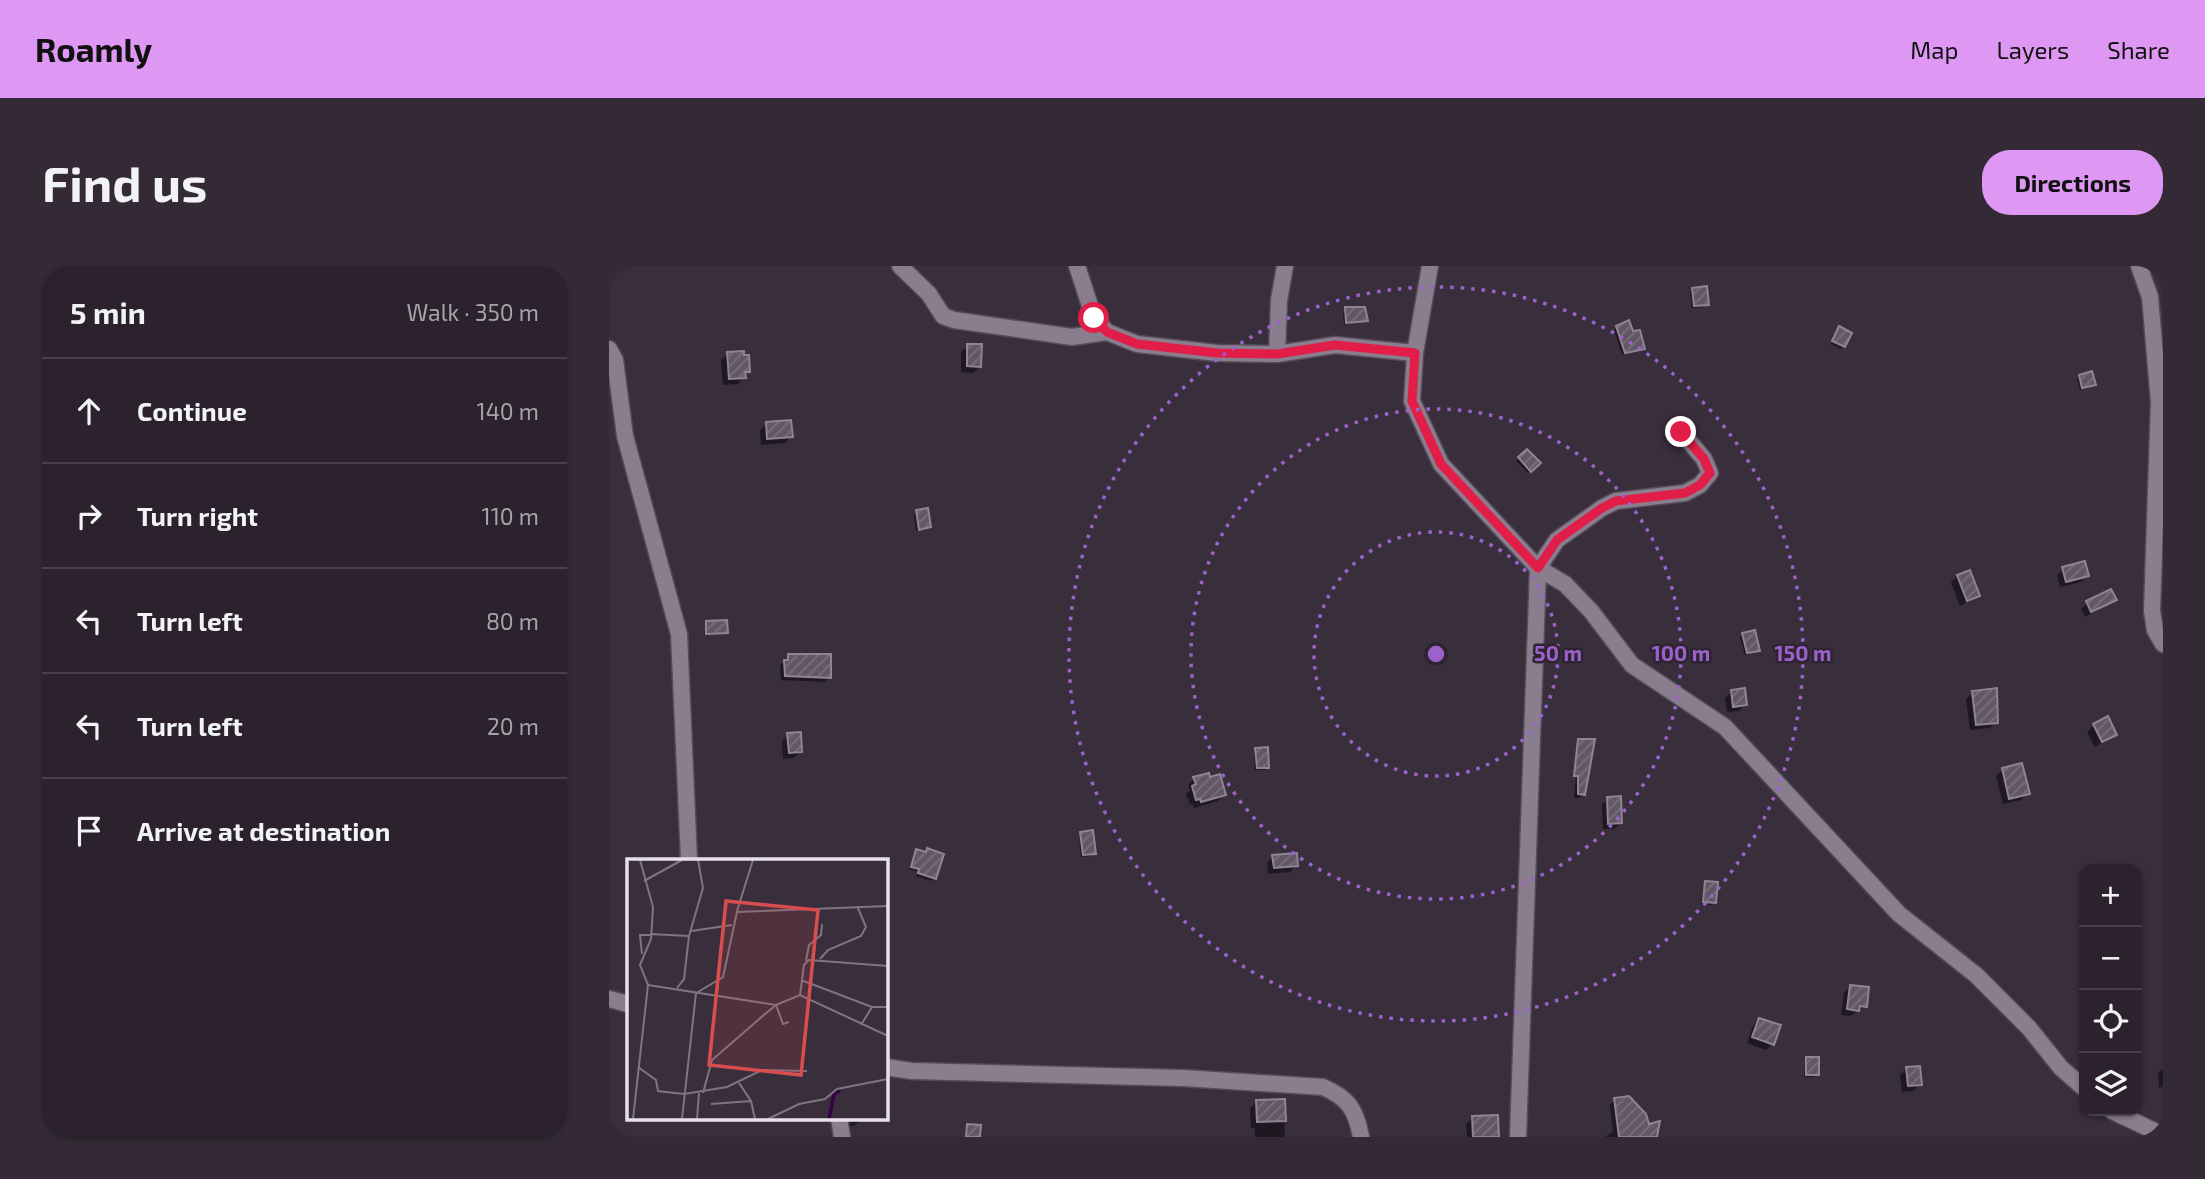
<!DOCTYPE html>
<meta charset="utf-8">
<style>
:root{--surface:#2b222d;--page:#332a35;--text:#f1f3f6;--muted:#a6a4aa;--line:#473f49;--accent:#de98f3}
body{margin:0;font-family:"Exo 2",sans-serif;background:var(--page);color:var(--text)}
.controls{position:absolute;right:21px;bottom:21px;display:grid;overflow:hidden;border-radius:14px;box-shadow:0 2px 5px #0004}
.controls button{width:63px;height:63px;display:grid;place-items:center;padding:0;border:0;border-bottom:2px solid var(--line);background:var(--surface);color:var(--text);font:35px sans-serif}
.stop{position:absolute;width:21px;height:21px;margin:-16px;border:5px solid #e11d48;border-radius:50%;background:#fff}
.stop.end{background:#e11d48;border-color:#fff;box-shadow:0 2px 7px #0008}
.list{margin:0;padding:0;list-style:none}
h2{display:flex;justify-content:space-between;align-items:center;height:91px;margin:0;padding:0 28px;font-size:30px}
h2 small{font-size:23px;font-weight:400;color:var(--muted)}
.list li{display:grid;grid-template-columns:46px 1fr auto;gap:21px;align-items:center;box-sizing:border-box;height:105px;padding:0 28px;border-top:2px solid var(--line)}
.list b{display:block;font-size:26px;white-space:nowrap}
.list em{font-size:23px;font-style:normal;color:var(--muted)}
.icon{flex:none;width:38px;height:38px;fill:none;stroke:currentColor;stroke-width:2;stroke-linecap:round;stroke-linejoin:round}
.map{position:relative;flex:none;width:1554px;height:871px;overflow:hidden;border-radius:28px}
header{display:flex;align-items:center;gap:42px;box-sizing:border-box;height:98px;padding:0 35px;background:var(--accent);color:#111}
header strong{font-size:33px}
nav{display:flex;gap:38px;margin-inline-start:auto;font-size:24px}
.intro{display:flex;align-items:center;justify-content:space-between;box-sizing:border-box;height:168px;padding:0 42px}
h1{margin:0;font-size:49px}
.button{padding:18px 32px;border-radius:28px;background:var(--accent);color:#111;font-size:24px;font-weight:700}
main{display:flex;gap:42px;padding:0 42px}
aside{flex:1;background:var(--surface);border-radius:28px;box-shadow:0 2px 5px #0004}
.map>svg:first-child{display:block}
</style>
<header>
<strong>Roamly</strong>
<nav><a>Map</a><a>Layers</a><a>Share</a></nav>
</header>
<div class="intro"><h1>Find us</h1><a class="button">Directions</a></div>
<main>
<aside>
<h2>5 min<small>Walk · 350 m</small></h2>
<ul class="list">
<li><svg class="icon" aria-label="ahead" viewBox="0 0 24 24"><path d="M12 20V5M6 11l6-6 6 6"/></svg><div><b>Continue</b></div><em>140 m</em></li>
<li><svg class="icon" aria-label="right" viewBox="0 0 24 24"><path d="M7 20v-9h11M14 6l5 5-5 5"/></svg><div><b>Turn right</b></div><em>110 m</em></li>
<li><svg class="icon" aria-label="left" viewBox="0 0 24 24"><path d="M17 20v-9H6M10 6l-5 5 5 5"/></svg><div><b>Turn left</b></div><em>80 m</em></li>
<li><svg class="icon" aria-label="left" viewBox="0 0 24 24"><path d="M17 20v-9H6M10 6l-5 5 5 5"/></svg><div><b>Turn left</b></div><em>20 m</em></li>
<li><svg class="icon" aria-label="arrive" viewBox="0 0 24 24"><path d="M6 21V4h12l-3 4 3 4H6"/></svg><div><b>Arrive at destination</b></div></li>
</ul>
</aside>
<div class="map">
<svg width="1554" height="871" viewBox="0 0 1554 871">
<defs>
<pattern id="building-hatch" width="6" height="6" patternUnits="userSpaceOnUse" patternTransform="scale(1.75)"><rect width="6" height="6" fill="#635766"/><path d="M-1 1l2-2M0 6l6-6M5 7l2-2" fill="none" stroke="#796f7c"/></pattern>
</defs>
<rect width="100%" height="100%" fill="#392e3c"/>
<!-- shadow -->
<g fill="#0007">
<polygon points="1084,23 1098,38 1095,41 1083,42 1081,26"/>
<polygon points="736,43 757,54 735,59 734,46"/>
<polygon points="1008,61 1023,67 1034,82 1013,89 1005,64"/>
<polygon points="1228,65 1234,80 1232,83 1222,78"/>
<polygon points="359,80 371,100 364,107 352,106 352,86"/>
<polygon points="118,88 139,105 129,118 114,119 112,94"/>
<polygon points="1471,110 1485,118 1471,124 1468,113"/>
<polygon points="158,158 182,170 176,177 152,179 151,164"/>
<polygon points="918,185 929,197 919,207 907,195"/>
<polygon points="307,246 320,261 317,264 307,265 305,249"/>
<polygon points="1454,303 1478,309 1472,316 1451,321 1448,309"/>
<polygon points="1349,310 1369,330 1351,340 1342,316"/>
<polygon points="1506,334 1476,351 1472,343 1478,337"/>
<polygon points="98,356 117,366 95,369"/>
<polygon points="1134,369 1149,384 1146,387 1136,389 1131,371"/>
<polygon points="180,390 221,411 216,416 172,414 171,400"/>
<polygon points="1123,426 1136,438 1130,445 1118,446 1116,432"/>
<polygon points="1364,426 1387,456 1381,462 1361,464 1357,433"/>
<polygon points="1485,459 1506,469 1486,481 1478,466"/>
<polygon points="179,469 192,486 185,492 174,493 173,475"/>
<polygon points="970,475 984,475 975,528 970,532 965,532"/>
<polygon points="647,484 659,501 656,504 646,504 645,486"/>
<polygon points="1394,504 1419,527 1412,534 1394,538 1387,510"/>
<polygon points="585,513 615,528 609,535 585,542 584,538 581,539 577,528 581,524 579,519"/>
<polygon points="999,532 1012,557 1005,563 994,563 993,539"/>
<polygon points="472,567 485,587 482,590 472,591 470,570"/>
<polygon points="318,584 325,612 323,615 307,610 309,606 300,603 305,588"/>
<polygon points="664,591 688,599 681,606 659,608 658,597"/>
<polygon points="1096,617 1106,636 1103,639 1092,638"/>
<polygon points="1241,720 1256,740 1242,750 1232,749 1235,727"/>
<polygon points="1150,754 1164,778 1157,784 1138,777 1144,760"/>
<polygon points="1197,792 1208,808 1205,811 1195,811"/>
<polygon points="1297,803 1311,818 1305,825 1293,826 1291,809"/>
<polygon points="1554,803 1554,821 1550,822 1549,807"/>
<polygon points="1006,833 1047,871 996,871 1004,866 1001,839"/>
<polygon points="674,835 676,871 646,871 646,862 642,862 641,843 647,836"/>
<polygon points="235,852 252,852 252,853 245,860 235,860"/>
<polygon points="864,852 888,871 858,871 857,858"/>
</g>
<!-- building -->
<g fill="url(#building-hatch)" stroke="#908494" stroke-width="2">
<polygon points="1098,20 1100,39 1085,40 1083,22"/>
<polygon points="736,41 756,41 759,55 737,57"/>
<polygon points="1020,54 1024,65 1031,64 1036,83 1016,87 1007,60"/>
<polygon points="1230,60 1243,67 1236,81 1223,75"/>
<polygon points="358,78 373,78 372,101 358,100"/>
<polygon points="135,85 135,89 140,89 141,106 136,106 137,112 120,113 118,86"/>
<polygon points="1483,105 1487,119 1473,122 1470,109"/>
<polygon points="182,154 184,171 158,173 157,156"/>
<polygon points="918,183 932,197 922,206 909,191"/>
<polygon points="319,242 322,261 310,264 307,244"/>
<polygon points="1476,295 1480,310 1457,316 1453,301"/>
<polygon points="1361,304 1371,330 1358,335 1348,309"/>
<polygon points="1502,323 1508,334 1482,346 1477,335"/>
<polygon points="118,354 119,367 97,368 97,355"/>
<polygon points="1146,364 1151,385 1138,387 1133,367"/>
<polygon points="179,388 222,388 222,412 176,410 175,394 179,394"/>
<polygon points="1136,422 1138,439 1124,441 1122,424"/>
<polygon points="1388,422 1389,457 1367,459 1363,425"/>
<polygon points="1499,450 1508,469 1493,476 1484,458"/>
<polygon points="192,466 193,486 180,487 178,467"/>
<polygon points="969,473 986,473 976,529 969,528 969,510 965,510"/>
<polygon points="659,481 660,502 648,502 646,482"/>
<polygon points="1413,497 1421,528 1400,533 1393,502"/>
<polygon points="600,507 601,511 611,508 617,529 592,536 591,533 587,534 583,520 587,518 584,511"/>
<polygon points="1012,530 1013,557 999,558 998,531"/>
<polygon points="484,564 487,588 474,589 471,566"/>
<polygon points="318,582 335,588 327,613 309,607 310,603 302,601 307,583 317,586"/>
<polygon points="688,587 689,600 665,602 663,589"/>
<polygon points="1096,615 1109,616 1107,637 1094,636"/>
<polygon points="1241,719 1260,721 1258,741 1251,740 1250,745 1238,743"/>
<polygon points="1150,752 1172,759 1165,779 1143,771"/>
<rect x="1197" y="791" width="13" height="18"/>
<polygon points="1311,800 1313,819 1299,820 1297,801"/>
<polygon points="1020,830 1037,848 1040,858 1051,855 1048,871 1010,871 1005,832"/>
<polygon points="676,833 677,855 648,856 647,834"/>
<polygon points="889,849 890,871 864,871 863,850"/>
<polygon points="358,858 372,859 371,871 357,871"/>
</g>
<g fill="none" stroke-linecap="round" stroke-linejoin="round">
<!-- minor casing -->
<g stroke="#544b56" stroke-width="19">
<g id="minor">
<polyline points="291,0 320,28 334,50 345,54 463,71 498,66"/>
<polyline points="468,0 485,52 498,66 528,78 608,87 668,88 726,79 806,87"/>
<polyline points="821,0 806,87 803,135 832,198 929,302 909,871"/>
<polyline points="1530,0 1541,31 1550,136 1543,345 1546,364 1554,378"/>
<polyline points="0,83 6,94 16,170 70,368 80,594"/>
<polyline points="668,88 670,34 676,0"/>
<polyline points="1072,166 1095,193 1101,207 1091,219 1076,227 1007,235 993,242 948,274 929,302 956,318 982,345 1023,399 1116,461 1290,648 1367,709 1420,762 1452,802 1475,822"/>
<polyline points="0,733 19,738"/>
<path d="M276 801 303 805 574 812 714 821C739 832 747 843 752 871"/>
<polyline points="1503,845 1554,869"/>
<polyline points="230,852 233,871"/>
</g>
</g>
<!-- minor -->
<use href="#minor" stroke="#8a7e8e" stroke-width="16"/>
</g>
<g fill="none" stroke-linecap="round" stroke-linejoin="round">
<!-- route -->
<polyline stroke="#e11d48" stroke-width="9" points="485,52 498,66 528,78 608,87 668,88 726,79 806,87 803,135 832,198 929,302 948,274 993,242 1007,235 1076,227 1091,219 1101,207 1095,193 1072,166"/>
</g>
<!-- distance rings -->
<g fill="none" stroke="#9b62cc" stroke-width="3.5" stroke-dasharray="3.5 7">
<circle cx="827" cy="388" r="122"/>
<circle cx="827" cy="388" r="245"/>
<circle cx="827" cy="388" r="367"/>
</g>
<!-- overview -->
<g transform="translate(18 593)">
<rect width="261" height="261" fill="#392e3c"/>
<path fill="none" stroke="#360043" stroke-width="3.5" d="M202 260 207 235 213 231"/>
<path fill="none" stroke="#7f7581" stroke-width="2" d="M17 22 55 1M110 52 126 1M64 72 105 66M23 75 62 77M15 95 13 76H23M193 100 201 91 234 77 239 68 230 47M179 102 182 86 194 76 195 65M174 121 245 148H261M21 126 149 146 173 136 261 177M50 129 57 120 62 77 76 29 71 1M71 133 96 118 110 53 261 47M173 136 177 106 182 101 261 107M234 166 245 148M11 208 29 221 31 232 57 235 100 228 135 211 180 212M112 224 124 242 128 260M76 234 85 201 138 155 149 146 156 165 162 163M84 245 124 242M6 260 21 126 13 106 24 80 26 48 13 1M55 260 69 134M70 260 72 234M141 260 172 245 198 240 210 230 261 220"/>
<path fill="#d94d4f" fill-opacity="0.15" stroke="#d94d4f" stroke-width="3.5" d="M99 42 191 51 174 216 82 206Z"/>
<rect width="261" height="261" fill="none" stroke="#e7e0e9" stroke-width="3.5"/>
</g>
<circle cx="827" cy="388" r="10" fill="#9b62cc" stroke="#2e2432" stroke-width="3.5"/>
<g font-size="21" text-anchor="middle" font-weight="bold" fill="#9b62cc" stroke="#2e2432" stroke-width="5" stroke-linejoin="round" paint-order="stroke">
<text x="949" y="395">50 m</text>
<text x="1072" y="395">100 m</text>
<text x="1194" y="395">150 m</text>
</g>
</svg>
<div class="controls">
<button>+</button>
<button>−</button>
<button><svg class="icon" aria-label="locate" viewBox="0 0 24 24"><circle cx="12" cy="12" r="6"/><path d="M12 2v4M12 18v4M2 12h4M18 12h4"/></svg></button>
<button><svg class="icon" aria-label="layers" viewBox="0 0 24 24"><path d="M12 4l9 5-9 5-9-5zM3 14l9 5 9-5"/></svg></button>
</div>
<div class="stop" style="left:485px;top:52px"></div>
<div class="stop end" style="left:1072px;top:166px"></div>
</div>
</main>
